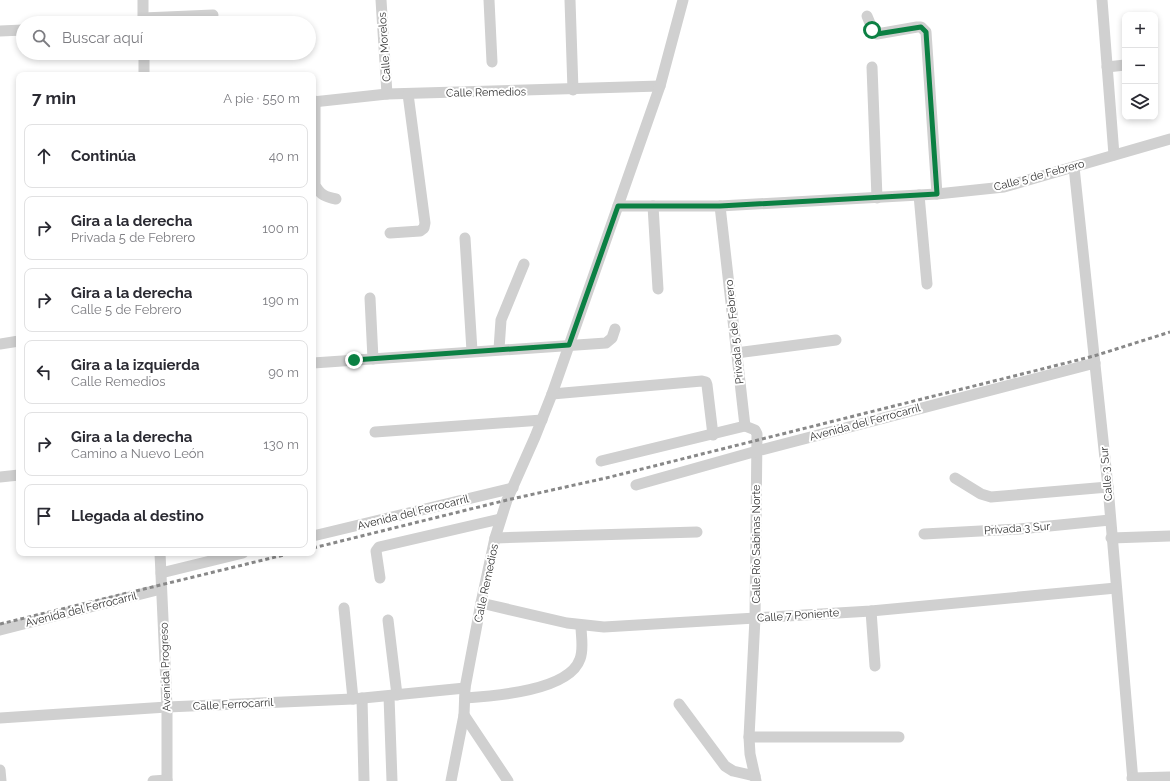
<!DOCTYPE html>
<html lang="es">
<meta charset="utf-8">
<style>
:root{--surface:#fff;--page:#f2f2f3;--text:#2b2b33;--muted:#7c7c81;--line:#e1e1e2}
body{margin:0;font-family:Raleway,sans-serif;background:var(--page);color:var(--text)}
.controls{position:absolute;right:12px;top:12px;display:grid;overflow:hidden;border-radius:8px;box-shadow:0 2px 6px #0003}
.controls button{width:36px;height:36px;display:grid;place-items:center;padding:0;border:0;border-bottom:1px solid var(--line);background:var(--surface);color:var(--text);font:20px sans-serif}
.stop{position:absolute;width:12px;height:12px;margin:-9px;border:3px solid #0b8043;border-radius:50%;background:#fff}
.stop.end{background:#0b8043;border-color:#fff;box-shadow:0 1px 4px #0008}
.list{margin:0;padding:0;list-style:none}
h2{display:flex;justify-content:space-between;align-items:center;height:52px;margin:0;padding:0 16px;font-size:17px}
h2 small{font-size:13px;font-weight:400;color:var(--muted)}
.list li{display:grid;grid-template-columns:26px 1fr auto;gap:12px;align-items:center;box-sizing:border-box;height:64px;margin:0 8px 8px;padding:0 8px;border:1px solid var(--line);border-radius:8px}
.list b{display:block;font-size:15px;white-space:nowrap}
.list p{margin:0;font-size:13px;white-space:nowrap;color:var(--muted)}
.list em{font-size:13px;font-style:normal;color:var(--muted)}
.icon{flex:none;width:22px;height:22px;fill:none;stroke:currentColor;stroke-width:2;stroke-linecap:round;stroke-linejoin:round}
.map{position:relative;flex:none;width:1170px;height:781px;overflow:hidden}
.search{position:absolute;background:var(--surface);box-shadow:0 2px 6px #0003;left:16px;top:16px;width:300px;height:44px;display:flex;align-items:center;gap:10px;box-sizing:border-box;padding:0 14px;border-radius:22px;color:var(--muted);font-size:15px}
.panel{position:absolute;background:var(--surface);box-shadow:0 2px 6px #0003;left:16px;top:72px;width:300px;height:484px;border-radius:8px}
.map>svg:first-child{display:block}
</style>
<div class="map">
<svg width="1170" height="781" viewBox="0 0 1170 781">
<rect width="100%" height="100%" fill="#fff"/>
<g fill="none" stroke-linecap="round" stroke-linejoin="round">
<!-- minor -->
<g stroke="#d0d0d0" stroke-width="11">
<polyline points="143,0 143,23"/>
<polyline points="381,0 387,94"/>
<polyline points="489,0 492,62"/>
<polyline points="570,0 573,90"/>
<polyline points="1102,0 1114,155"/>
<polyline points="867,16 874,33 877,34 917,27 921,27 926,32 937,194"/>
<polyline points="143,18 213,15"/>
<polyline points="0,31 23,30"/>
<polyline points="144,53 144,75"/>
<polyline points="872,67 877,198"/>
<polyline points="1107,67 1125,65"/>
<path d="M315 101V185C320 195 326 197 336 199"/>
<polyline points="313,102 387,94 660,86"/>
<polyline points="1074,167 1108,487 1133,781"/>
<polyline points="919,195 927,284"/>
<polyline points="618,206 720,206 937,194 1004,187 1170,139"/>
<polyline points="653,206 658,289"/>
<polyline points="720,206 745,426 755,430 757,434 755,618 749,737 750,754 756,781"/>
<polyline points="390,233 420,231 424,228 425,223 408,94"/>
<polyline points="465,238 472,351"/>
<polyline points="370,298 373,359"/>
<polyline points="0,344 19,341"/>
<polyline points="499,349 501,320 524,264"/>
<polyline points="736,353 836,340"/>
<polyline points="313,363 606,343 612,338 615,329"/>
<polyline points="552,394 702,381 706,382 707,385 713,435"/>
<polyline points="375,432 542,420"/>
<polyline points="601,461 745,426"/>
<polyline points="0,477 19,475"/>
<polyline points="955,478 981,494 991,497 1108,487"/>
<polyline points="636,485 757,451 1095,363"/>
<polyline points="924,534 1019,529 1110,520"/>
<polyline points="313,536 513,488"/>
<polyline points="495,538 697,532"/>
<polyline points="1111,538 1170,536"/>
<polyline points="160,553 167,707 167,781"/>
<polyline points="161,573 243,553"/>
<polyline points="380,578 376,551 379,547 500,519"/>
<polyline points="481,603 567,623 604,627 871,611 1116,588"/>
<polyline points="344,608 353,699"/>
<polyline points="871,611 875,666"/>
<polyline points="388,620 397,695"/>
<polyline points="0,630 161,589"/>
<polyline points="389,696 392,781"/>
<polyline points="362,698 364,781"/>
<path d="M465 698C494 696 569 691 580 659 584 649 581 636 581 626"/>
<polyline points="679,704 725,766 733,771 755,776"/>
<polyline points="464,715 508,781"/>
<polyline points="0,718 167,707 353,699 465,688"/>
<polyline points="749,737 899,737"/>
<polyline points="0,770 1,781"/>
<polyline points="1132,778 1170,777"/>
<polyline points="153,781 167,780"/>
<polyline points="451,781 464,715 465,688 481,603 495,538 507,500 535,437 552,394 660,86 683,0"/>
</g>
<!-- rail -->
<g stroke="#888" stroke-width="3" stroke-dasharray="4 3" stroke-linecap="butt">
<polyline points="313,548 507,500 606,478 1094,356 1170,332"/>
<polyline points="0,624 292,553"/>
</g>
</g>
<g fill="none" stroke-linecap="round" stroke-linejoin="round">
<!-- route -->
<polyline stroke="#0b8043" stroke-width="5" points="354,360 569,345 618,206 720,206 937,194 926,32 921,27 877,34 874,33 872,30"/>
</g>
<g text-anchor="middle" stroke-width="4" stroke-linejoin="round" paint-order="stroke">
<!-- street labels -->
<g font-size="11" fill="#333" stroke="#fff">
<text transform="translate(384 47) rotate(-94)" y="4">Calle Morelos</text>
<text transform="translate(486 92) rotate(-1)" y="4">Calle Remedios</text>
<text transform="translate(1039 175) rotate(-15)" y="4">Calle 5 de Febrero</text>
<text transform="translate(734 332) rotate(-96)" y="4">Privada 5 de Febrero</text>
<text transform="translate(865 422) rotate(-15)" y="4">Avenida del Ferrocarril</text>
<text transform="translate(1106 474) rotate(-95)" y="4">Calle 3 Sur</text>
<text transform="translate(413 512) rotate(-14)" y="4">Avenida del Ferrocarril</text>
<text transform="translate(1017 528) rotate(-4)" y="4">Privada 3 Sur</text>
<text transform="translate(756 544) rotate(-90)" y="4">Calle Río Sabinas Norte</text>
<text transform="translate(486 583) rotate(-78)" y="4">Calle Remedios</text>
<text transform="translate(81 609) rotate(-14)" y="4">Avenida del Ferrocarril</text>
<text transform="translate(798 615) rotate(-4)" y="4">Calle 7 Poniente</text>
<text transform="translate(165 667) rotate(-92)" y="4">Avenida Progreso</text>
<text transform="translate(233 704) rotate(-3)" y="4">Calle Ferrocarril</text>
</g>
</g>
</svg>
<div class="controls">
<button>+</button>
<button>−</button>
<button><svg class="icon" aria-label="layers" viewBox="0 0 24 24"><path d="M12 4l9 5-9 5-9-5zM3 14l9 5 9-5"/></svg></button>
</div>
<div class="stop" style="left:872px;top:30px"></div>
<div class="stop end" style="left:354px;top:360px"></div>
<div class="search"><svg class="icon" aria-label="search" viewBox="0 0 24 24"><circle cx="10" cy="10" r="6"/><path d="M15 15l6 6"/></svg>Buscar aquí</div>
<section class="panel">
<h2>7 min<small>A pie · 550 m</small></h2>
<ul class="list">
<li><svg class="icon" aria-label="ahead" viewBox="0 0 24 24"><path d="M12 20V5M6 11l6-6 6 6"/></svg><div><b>Continúa</b></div><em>40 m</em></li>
<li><svg class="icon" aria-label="right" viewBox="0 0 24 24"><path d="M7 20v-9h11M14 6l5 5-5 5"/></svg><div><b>Gira a la derecha</b><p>Privada 5 de Febrero</p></div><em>100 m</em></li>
<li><svg class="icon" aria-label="right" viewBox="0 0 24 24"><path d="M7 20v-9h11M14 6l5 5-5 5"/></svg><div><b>Gira a la derecha</b><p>Calle 5 de Febrero</p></div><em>190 m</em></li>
<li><svg class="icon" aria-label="left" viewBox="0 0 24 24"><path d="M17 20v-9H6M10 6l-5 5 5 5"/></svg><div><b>Gira a la izquierda</b><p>Calle Remedios</p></div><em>90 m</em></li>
<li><svg class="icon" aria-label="right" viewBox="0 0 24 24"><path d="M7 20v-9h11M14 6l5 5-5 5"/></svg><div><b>Gira a la derecha</b><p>Camino a Nuevo León</p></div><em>130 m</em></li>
<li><svg class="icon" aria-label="arrive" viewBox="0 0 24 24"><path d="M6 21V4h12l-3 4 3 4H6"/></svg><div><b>Llegada al destino</b></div></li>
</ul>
</section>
</div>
